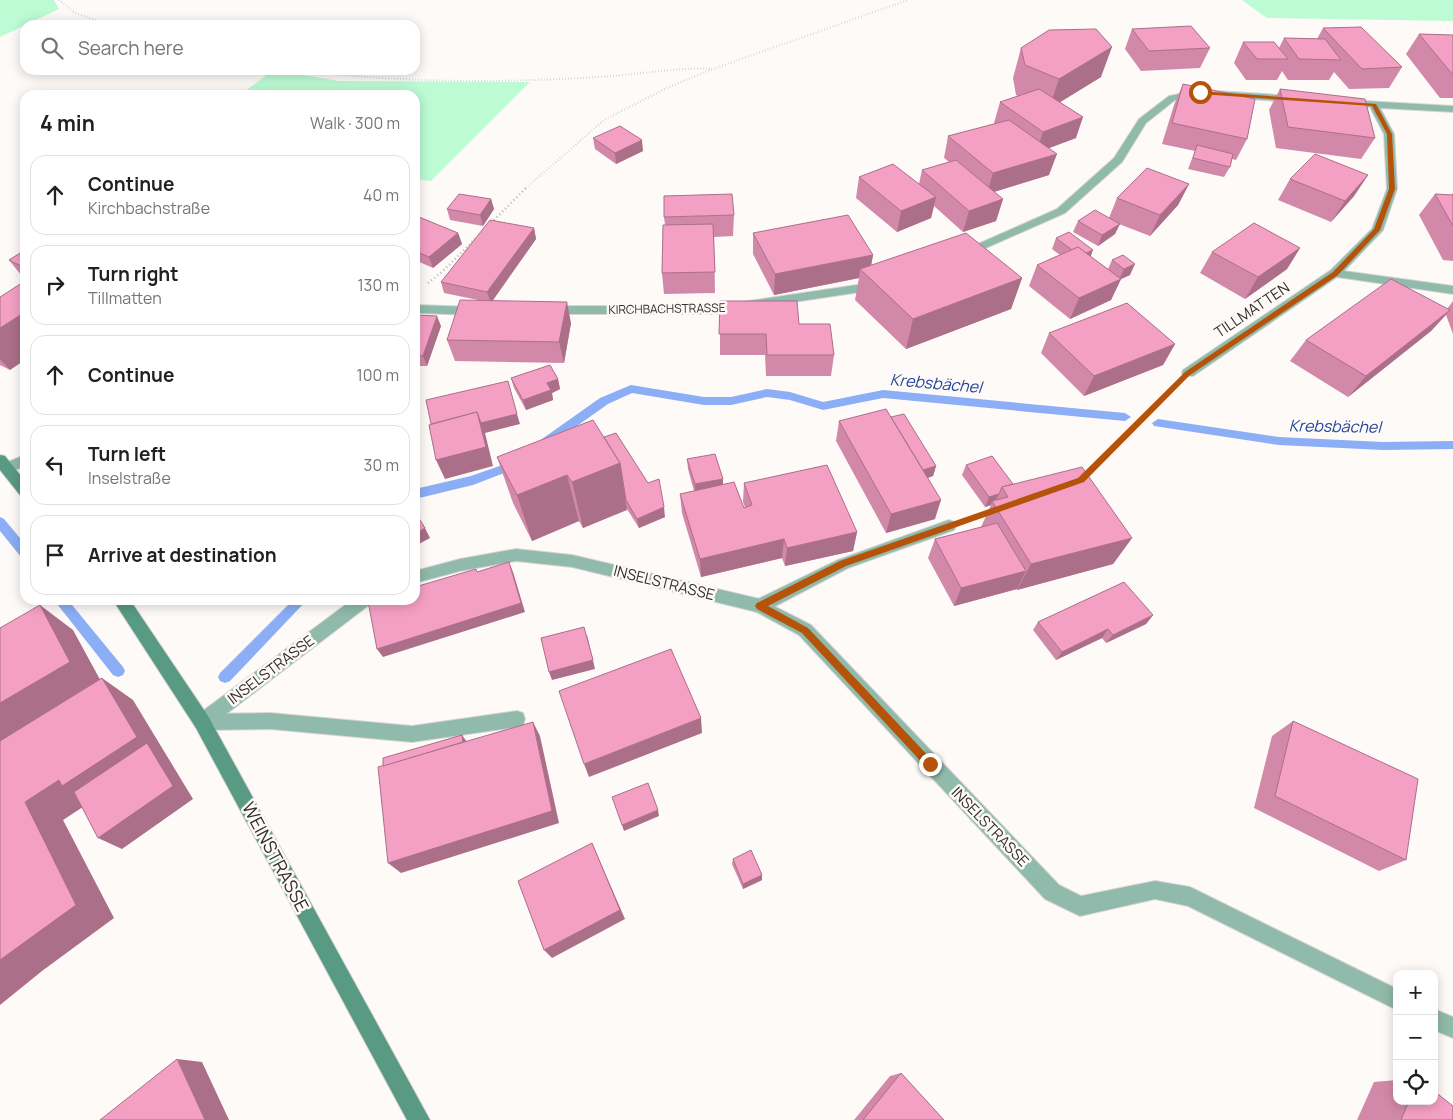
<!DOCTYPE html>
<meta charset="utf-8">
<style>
:root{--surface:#fff;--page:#f2f2f2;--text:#202124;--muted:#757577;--line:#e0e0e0}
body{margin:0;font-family:Manrope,sans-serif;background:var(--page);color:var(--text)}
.controls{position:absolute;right:15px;bottom:15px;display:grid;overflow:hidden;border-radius:10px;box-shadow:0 2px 12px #0003}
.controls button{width:45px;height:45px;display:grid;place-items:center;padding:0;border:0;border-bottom:1px solid var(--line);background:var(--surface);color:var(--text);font:25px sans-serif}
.stop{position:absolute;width:15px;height:15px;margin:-11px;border:4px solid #b45309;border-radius:50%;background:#fff}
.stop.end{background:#b45309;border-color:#fff;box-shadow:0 1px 5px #0008}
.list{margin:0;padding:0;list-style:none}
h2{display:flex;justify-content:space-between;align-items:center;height:65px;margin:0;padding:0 20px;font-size:21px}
h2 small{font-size:16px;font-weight:400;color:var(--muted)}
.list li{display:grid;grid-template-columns:32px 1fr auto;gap:15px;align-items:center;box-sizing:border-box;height:80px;margin:0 10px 10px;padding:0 10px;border:1px solid var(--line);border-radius:15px}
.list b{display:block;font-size:19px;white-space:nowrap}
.list p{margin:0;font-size:16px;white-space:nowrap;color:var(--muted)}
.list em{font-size:16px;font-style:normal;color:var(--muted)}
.icon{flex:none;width:28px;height:28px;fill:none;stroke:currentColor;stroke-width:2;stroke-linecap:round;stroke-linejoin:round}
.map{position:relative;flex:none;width:1453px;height:1120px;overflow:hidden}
.search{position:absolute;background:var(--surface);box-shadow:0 2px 12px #0003;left:20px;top:20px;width:400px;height:55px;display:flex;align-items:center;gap:12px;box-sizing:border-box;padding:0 18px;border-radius:15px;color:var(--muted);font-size:19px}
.panel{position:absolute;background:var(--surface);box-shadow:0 2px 12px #0003;left:20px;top:90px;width:400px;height:515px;border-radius:15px}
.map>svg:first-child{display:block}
</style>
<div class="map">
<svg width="1453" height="1120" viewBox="0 0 1453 1120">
<rect width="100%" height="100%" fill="#fdfaf7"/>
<!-- green -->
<g fill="#bcfbd3">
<polygon points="0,0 54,0 59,9 0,37"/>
<polygon points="1242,0 1453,0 1453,21 1267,18"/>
<polygon points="273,70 339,81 530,82 431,181 415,179 415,95 240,95"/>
</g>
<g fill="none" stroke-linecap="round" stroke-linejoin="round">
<!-- stream -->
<g fill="#8caef6" fill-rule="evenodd">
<polygon points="631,385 704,397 731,397 767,389 790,392 823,402 883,390 1125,413 1131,417 1125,421 883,398 823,410 790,400 767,397 731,405 704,405 632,393 608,404 550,445 542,445 540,442 542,439 600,398"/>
<polygon points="1158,419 1279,437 1383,442 1453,441 1453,449 1383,450 1279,445 1154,426 1152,423"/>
<polygon points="516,460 522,464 520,467 473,485 415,499 415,489 471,476"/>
<polygon points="0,517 4,519 25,544 25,558 21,557 0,531"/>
<polygon points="54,600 68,600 123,667 125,671 123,675 118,677 113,675"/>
<polygon points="293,600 307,600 230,681 225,683 220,681 218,677 220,673"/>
</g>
<!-- lane casing -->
<g stroke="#d9d5d2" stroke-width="2">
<g id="lane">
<polygon points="949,520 954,522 956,526 954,530 848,568 766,611 760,613 754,611 752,606 754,601 838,560"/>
<polygon points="517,711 523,713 525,719 523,725 517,727 412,742 270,729 202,730 196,728 194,722 196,716 202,714 270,713 412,726"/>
</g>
</g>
<!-- street casing -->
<g stroke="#d9d5d2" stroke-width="2">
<g id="street">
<polygon points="1200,90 1294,96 1299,99 1294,102 1200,96 1175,100 1146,123 1122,162 1065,213 970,255 962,255 960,253 962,251 1057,209 1114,158 1139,119 1169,96"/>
<polygon points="1347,100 1453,106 1453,112 1380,108 1394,134 1397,189 1383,230 1344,271 1453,286 1453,294 1337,277 1193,376 1183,376 1182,373 1183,370 1331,270 1372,229 1387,189 1384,134 1370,107 1344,105 1344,101"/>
<polygon points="877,282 881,283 883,286 881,289 714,314 549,314 543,310 549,306 714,306"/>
<polygon points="415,305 476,307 482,311 476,315 415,313"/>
<polygon points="25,455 25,466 8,473 3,472 1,468 3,464"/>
<polygon points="516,549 572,555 760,599 811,625 1059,885 1081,896 1155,881 1190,887 1397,989 1397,1010 1188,906 1155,899 1080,916 1045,899 799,635 757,612 572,567 516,561 460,571 415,583 415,571 460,559"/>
<polygon points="352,600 372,600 369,605 208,728 202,730 196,728 194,722 196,716"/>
<polygon points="1434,1009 1453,1017 1453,1038 1434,1030"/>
</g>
</g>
<!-- secondary casing -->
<g stroke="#d9d5d2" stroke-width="2">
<g id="secondary">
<polygon points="0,455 5,456 25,481 25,497 20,495 0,470"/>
<polygon points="113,600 130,600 208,716 430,1120 407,1120 196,728"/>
</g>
</g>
<!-- path-far2 -->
<g stroke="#b9b5b2" stroke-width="2" stroke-dasharray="0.5 2.5" stroke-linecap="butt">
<polyline points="59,0 75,13 110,25"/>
<path d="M299 70C398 83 499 83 599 77 637 75 674 67 712 69"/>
<polyline points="526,188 604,120 669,87 713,69 908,0"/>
</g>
<!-- path-far1 -->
<g stroke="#b9b5b2" stroke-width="2.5" stroke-dasharray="1 3" stroke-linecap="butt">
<polyline points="491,223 527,187"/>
<polyline points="428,283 442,272 476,238"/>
<polyline points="1134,427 1170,392"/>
</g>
<!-- path -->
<g stroke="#b9b5b2" stroke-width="3" stroke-dasharray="1 4" stroke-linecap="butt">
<polyline points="1085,475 1135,426"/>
<polyline points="976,517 989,512"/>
</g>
<!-- lane -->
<use href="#lane" fill="#90baab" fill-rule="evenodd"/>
<!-- street -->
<use href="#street" fill="#90baab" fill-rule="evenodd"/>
<!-- secondary -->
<use href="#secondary" fill="#589a84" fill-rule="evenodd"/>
</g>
<!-- wall -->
<g fill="#d289a9">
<polygon points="1323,28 1402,67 1389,88 1349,89 1334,72 1329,80 1288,80 1282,71 1277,80 1246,80 1234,63 1243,42 1279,48 1284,38 1317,39"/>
<polygon points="1132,29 1210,48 1200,68 1141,71 1125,49"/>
<polygon points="1419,34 1453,35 1453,98 1440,98 1406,54"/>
<polygon points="1021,48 1101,77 1060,102 1076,138 1049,148 1049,175 994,192 1003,199 996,221 963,232 934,206 931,218 897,232 856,198 859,177 919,184 922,170 949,162 944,158 948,136 995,124 994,123 1000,102 1018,96 1016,95 1013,78"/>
<polygon points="1183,84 1247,139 1236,160 1232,159 1230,167 1224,177 1188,169 1195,151 1162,144 1174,105"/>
<polygon points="1280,89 1375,138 1361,159 1276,148 1269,110"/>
<polygon points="593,138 643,151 616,164 595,149"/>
<polygon points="1368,175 1354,196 1331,222 1278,200 1290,179"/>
<polygon points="1189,184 1178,205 1150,236 1119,224 1115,234 1098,246 1073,232 1078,221 1109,218 1117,198"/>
<polygon points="1453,193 1453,261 1443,260 1419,215 1435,194 1451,195"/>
<polygon points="491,199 494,209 483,226 450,220 447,209"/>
<polygon points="734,215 733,236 714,237 715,293 664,294 662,273 665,225 664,217"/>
<polygon points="415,221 458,233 462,244 433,268 415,260"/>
<polygon points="534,228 536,239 492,301 571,323 564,363 455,361 447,340 478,300 444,293 441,282"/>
<polygon points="753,233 873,255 871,266 1022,278 1011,309 906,349 855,300 859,278 774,295 753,254"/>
<polygon points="1056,238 1090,257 1108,269 1112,260 1123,255 1130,275 1121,279 1111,300 1070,319 1029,286 1037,265 1060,255 1052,249"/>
<polygon points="1300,248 1287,269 1245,299 1200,273 1212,252"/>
<polygon points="25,250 25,280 9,260"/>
<polygon points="0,297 10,370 0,365"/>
<polygon points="720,301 799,324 834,355 831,376 766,376 765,355 720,355"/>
<polygon points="1453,301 1453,334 1446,315 1431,331 1348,397 1290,361 1306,340 1447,309"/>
<polygon points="415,315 441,326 427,366 420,366 415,379"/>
<polygon points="1049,333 1175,344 1163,365 1084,396 1041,353"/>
<polygon points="511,378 558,379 560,389 552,393 553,400 526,410 514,388"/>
<polygon points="891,417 936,466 933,476 928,478 935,519 886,533 836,441 839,421"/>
<polygon points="604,437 665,517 639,528 627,509 583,528 579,521 532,541 513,503 497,457"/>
<polygon points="687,459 723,484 744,508 745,507 743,502 744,483 857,532 853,551 785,566 782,558 701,577 682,513 680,494 694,491 688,469"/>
<polygon points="966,465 1013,484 1132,538 1113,564 1017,590 1017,589 954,606 928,558 935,539 981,527 991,505 985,507 962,475"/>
<polygon points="1153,615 1146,624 1106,643 1102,638 1056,660 1033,630 1038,622"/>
<polygon points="1293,721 1406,860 1379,871 1254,808 1272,736"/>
<polygon points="733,859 762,880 743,889 732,864"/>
<polygon points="901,1073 944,1120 854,1120 890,1076"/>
<polygon points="1397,1080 1397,1101 1409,1101 1453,1120 1357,1120 1374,1082"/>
</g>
<!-- shaded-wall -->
<g fill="#ab6f89">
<polygon points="1112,47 1101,77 1049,109 1059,79"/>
<polygon points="1083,117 1076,138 1036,153 1043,132"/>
<polygon points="642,140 643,151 616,164 615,153"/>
<polygon points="1057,154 1049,175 987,194 993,173"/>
<polygon points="1368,175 1354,196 1331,222 1345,201"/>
<polygon points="1189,184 1178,205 1150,236 1160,215"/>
<polygon points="936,197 931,218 897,232 901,211"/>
<polygon points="491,199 494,209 483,226 480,215"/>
<polygon points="1003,199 996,221 963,232 969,211"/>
<polygon points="1120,224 1115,234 1098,246 1102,235"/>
<polygon points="534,228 536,239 491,303 487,292"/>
<polygon points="458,233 462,244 433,268 429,257"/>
<polygon points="1300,248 1287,269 1245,299 1258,277"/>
<polygon points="1093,250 1089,261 1080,256"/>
<polygon points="873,255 869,276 860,269 859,278 774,295 775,274"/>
<polygon points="1135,264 1130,275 1121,279 1111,300 1070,319 1079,298 1119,280 1124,269"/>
<polygon points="1022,278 1011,309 906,349 913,319"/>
<polygon points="567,302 571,323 564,363 559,342"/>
<polygon points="1450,310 1431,331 1348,397 1366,376"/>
<polygon points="25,312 25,360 10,370 0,359 0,328"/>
<polygon points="437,316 441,326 427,366 423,356"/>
<polygon points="1175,344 1163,365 1084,396 1094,376"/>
<polygon points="415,355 420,366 415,379"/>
<polygon points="558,379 560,389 552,393 553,400 526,410 523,400 547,383"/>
<polygon points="477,412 517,414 520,424 485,433 493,466 445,479 436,460"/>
<polygon points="620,463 627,510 583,528 572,482"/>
<polygon points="936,466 933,476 913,482 916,472"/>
<polygon points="567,475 579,521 532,541 517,495"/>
<polygon points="723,479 723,489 695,494 695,484"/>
<polygon points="999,494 994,503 992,501 991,505 985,507 989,497"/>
<polygon points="941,500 935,519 886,533 891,514"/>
<polygon points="664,507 665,517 639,528 637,519"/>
<polygon points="425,528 430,538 415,546 415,534"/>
<polygon points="857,532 853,551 785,566 787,548"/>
<polygon points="1132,538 1113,564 1017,590 1031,564"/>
<polygon points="784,539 782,558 701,577 700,559"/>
<polygon points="509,562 513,572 525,612 383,657 377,649"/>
<polygon points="1026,571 1017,589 954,606 961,588"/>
<polygon points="40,605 73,630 103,685 0,747 0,703"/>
<polygon points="1153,615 1146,624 1106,643 1113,635"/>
<polygon points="1108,629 1102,638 1056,660 1062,652"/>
<polygon points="587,635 595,669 552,680 549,672"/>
<polygon points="102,678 133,700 193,799 122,849 98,838 92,801 63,820 114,918 42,971 0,1005 0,960 25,802"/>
<polygon points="701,718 702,733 589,777 584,764"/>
<polygon points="533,722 540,736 559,823 401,873 388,863"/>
<polygon points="462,735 467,742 391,780"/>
<polygon points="658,810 659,816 624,831 622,825"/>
<polygon points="592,843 625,919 552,958 544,950"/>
<polygon points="762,875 762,880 743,889 743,884"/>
<polygon points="177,1059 202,1062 229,1120 205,1120"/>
</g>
<!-- building -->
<g fill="#f49fc4" stroke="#ab6f89">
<polygon points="1191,26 1210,48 1149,51 1132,29"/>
<polygon points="1361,27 1402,67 1362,69 1323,28"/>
<polygon points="1096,29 1112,47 1059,79 1025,65 1021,48 1049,30"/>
<polygon points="1419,34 1453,35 1453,75"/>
<polygon points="1284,38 1325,39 1341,60 1299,59"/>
<polygon points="1243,42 1274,42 1288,59 1257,59"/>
<polygon points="1183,84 1255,99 1247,139 1172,123"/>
<polygon points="1039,89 1083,117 1043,132 1000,102"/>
<polygon points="1280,89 1365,99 1375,138 1288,127"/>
<polygon points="1009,120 1057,154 993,173 948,136"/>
<polygon points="620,126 642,140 615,153 593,138"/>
<polygon points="1197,145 1233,154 1230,167 1193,158"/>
<polygon points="1315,154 1368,175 1345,201 1290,179"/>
<polygon points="956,160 1003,199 969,211 922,170"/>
<polygon points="893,164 936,197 901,211 859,177"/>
<polygon points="1147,168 1189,184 1160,215 1117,198"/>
<polygon points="459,194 491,199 480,215 447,209"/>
<polygon points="732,194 734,215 664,217 664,196"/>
<polygon points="1435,194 1453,195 1453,226"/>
<polygon points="1095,210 1120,224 1102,235 1078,221"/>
<polygon points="848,215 873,255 775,274 753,233"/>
<polygon points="419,217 458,233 429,257 415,251 415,221"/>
<polygon points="490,220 534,228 487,292 441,282"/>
<polygon points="1254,223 1300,248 1258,277 1212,252"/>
<polygon points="713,224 715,272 662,273 663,225"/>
<polygon points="1069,232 1093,250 1086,253 1078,247 1072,250 1056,238"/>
<polygon points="966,233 1022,278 913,319 860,269"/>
<polygon points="1078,247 1121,279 1079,298 1037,265"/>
<polygon points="25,250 25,268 9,260"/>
<polygon points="1123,255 1135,264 1124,269 1112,260"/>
<polygon points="1391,279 1450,310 1366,376 1306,340"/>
<polygon points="25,281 25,312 0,328 0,297"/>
<polygon points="460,300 567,302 559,342 447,340"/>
<polygon points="720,301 797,301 799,324 830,324 834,355 767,355 766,334 719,334"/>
<polygon points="1127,303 1175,344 1094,376 1049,333"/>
<polygon points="415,315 437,316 423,356 415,355"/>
<polygon points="550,365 558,379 547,383 551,390 523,400 511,378"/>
<polygon points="508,381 517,414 481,423 477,412 431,424 426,400"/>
<polygon points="886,409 941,500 891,514 839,421"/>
<polygon points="477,412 486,447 436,460 429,425"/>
<polygon points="904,414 936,466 923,470 891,417"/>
<polygon points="593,420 620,463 572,482 567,475 517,495 497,457"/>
<polygon points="616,433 648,483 659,479 664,507 637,519 626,500 620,463 604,437"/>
<polygon points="715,454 723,479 695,484 687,459"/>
<polygon points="992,456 1013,484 1002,487 999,494 989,497 966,465"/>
<polygon points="827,465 857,532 787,548 784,539 700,559 680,494 734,482 744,508 752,505 744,483"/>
<polygon points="1082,467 1132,538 1031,564 992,501 1008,497 1002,487"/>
<polygon points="415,512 425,528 415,534"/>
<polygon points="997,523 1026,571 961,588 935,539"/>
<polygon points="509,562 521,603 377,649 368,601 373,600 415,600 415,587 476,569 477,572"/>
<polygon points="1124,582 1153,615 1113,635 1108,629 1062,652 1038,622"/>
<polygon points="40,605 70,662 0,703 0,628"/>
<polygon points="584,627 593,660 549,672 541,638"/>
<polygon points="671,649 701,718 584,764 559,691"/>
<polygon points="102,678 137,737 62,786 59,780 25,802 76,905 0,960 0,741"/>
<polygon points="1293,721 1418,779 1406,860 1275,796"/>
<polygon points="533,722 552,811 388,863 378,767"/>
<polygon points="462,735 463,742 383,766 383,758"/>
<polygon points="147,743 173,786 98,838 74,792"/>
<polygon points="648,783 658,810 622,825 612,797"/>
<polygon points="592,843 620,910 544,950 518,881"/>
<polygon points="751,850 762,875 743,884 733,859"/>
<polygon points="177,1059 205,1120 100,1120"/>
<polygon points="901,1073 944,1120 863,1120"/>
<polygon points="1434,1091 1453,1106 1453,1120 1401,1120 1409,1101 1434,1101"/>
</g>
<!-- route -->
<polygon fill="#b45309" points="1199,91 1376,104 1392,134 1395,189 1380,230 1338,275 1190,375 1084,482 846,566 768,606 808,628 933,761 933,767 926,767 802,633 757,609 755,606 757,603 840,561 1078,478 1185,372 1333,272 1374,229 1389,189 1387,134 1372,106 1200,94"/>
<g text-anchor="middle" stroke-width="5" stroke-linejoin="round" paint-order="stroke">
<!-- far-street labels -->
<g font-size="12" fill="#352f2a" stroke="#fdfaf7">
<text transform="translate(667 309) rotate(-1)" y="4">KIRCHBACHSTRASSE</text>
</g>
<!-- street labels -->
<g font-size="15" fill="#352f2a" stroke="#fdfaf7">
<text transform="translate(1252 310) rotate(-34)" y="5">TILLMATTEN</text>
<text transform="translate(664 583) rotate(14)" y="5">INSELSTRASSE</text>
<text transform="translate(271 670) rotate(-37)" y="5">INSELSTRASSE</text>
<text transform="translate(990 827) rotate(46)" y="5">INSELSTRASSE</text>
</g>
<!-- water labels -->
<g font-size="16" font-style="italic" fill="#254799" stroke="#fdfaf7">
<text transform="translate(936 383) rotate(5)" y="6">Krebsbächel</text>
<text transform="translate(1335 426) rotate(1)" y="6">Krebsbächel</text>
</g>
<!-- near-street labels -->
<g font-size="18" fill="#352f2a" stroke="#fdfaf7">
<text transform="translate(275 857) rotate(62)" y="6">WEINSTRASSE</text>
</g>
</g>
</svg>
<div class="controls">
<button>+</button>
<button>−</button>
<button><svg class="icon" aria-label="locate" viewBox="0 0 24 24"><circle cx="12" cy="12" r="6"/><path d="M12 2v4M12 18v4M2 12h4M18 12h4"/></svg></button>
</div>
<div class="stop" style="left:1200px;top:92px"></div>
<div class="stop end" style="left:930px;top:764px"></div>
<div class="search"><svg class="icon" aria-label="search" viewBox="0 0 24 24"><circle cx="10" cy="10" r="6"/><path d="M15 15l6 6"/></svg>Search here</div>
<section class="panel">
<h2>4 min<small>Walk · 300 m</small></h2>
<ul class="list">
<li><svg class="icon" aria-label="ahead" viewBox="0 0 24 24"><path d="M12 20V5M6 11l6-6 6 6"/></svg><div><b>Continue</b><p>Kirchbachstraße</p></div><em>40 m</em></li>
<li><svg class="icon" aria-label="right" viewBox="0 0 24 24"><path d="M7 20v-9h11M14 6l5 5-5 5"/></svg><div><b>Turn right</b><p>Tillmatten</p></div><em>130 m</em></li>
<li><svg class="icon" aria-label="ahead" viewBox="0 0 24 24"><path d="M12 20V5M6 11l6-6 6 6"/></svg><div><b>Continue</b></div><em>100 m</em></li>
<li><svg class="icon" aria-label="left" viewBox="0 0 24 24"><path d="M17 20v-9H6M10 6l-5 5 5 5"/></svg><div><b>Turn left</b><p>Inselstraße</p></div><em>30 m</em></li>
<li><svg class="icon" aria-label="arrive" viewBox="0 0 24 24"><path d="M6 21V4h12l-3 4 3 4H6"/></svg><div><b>Arrive at destination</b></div></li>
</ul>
</section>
</div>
